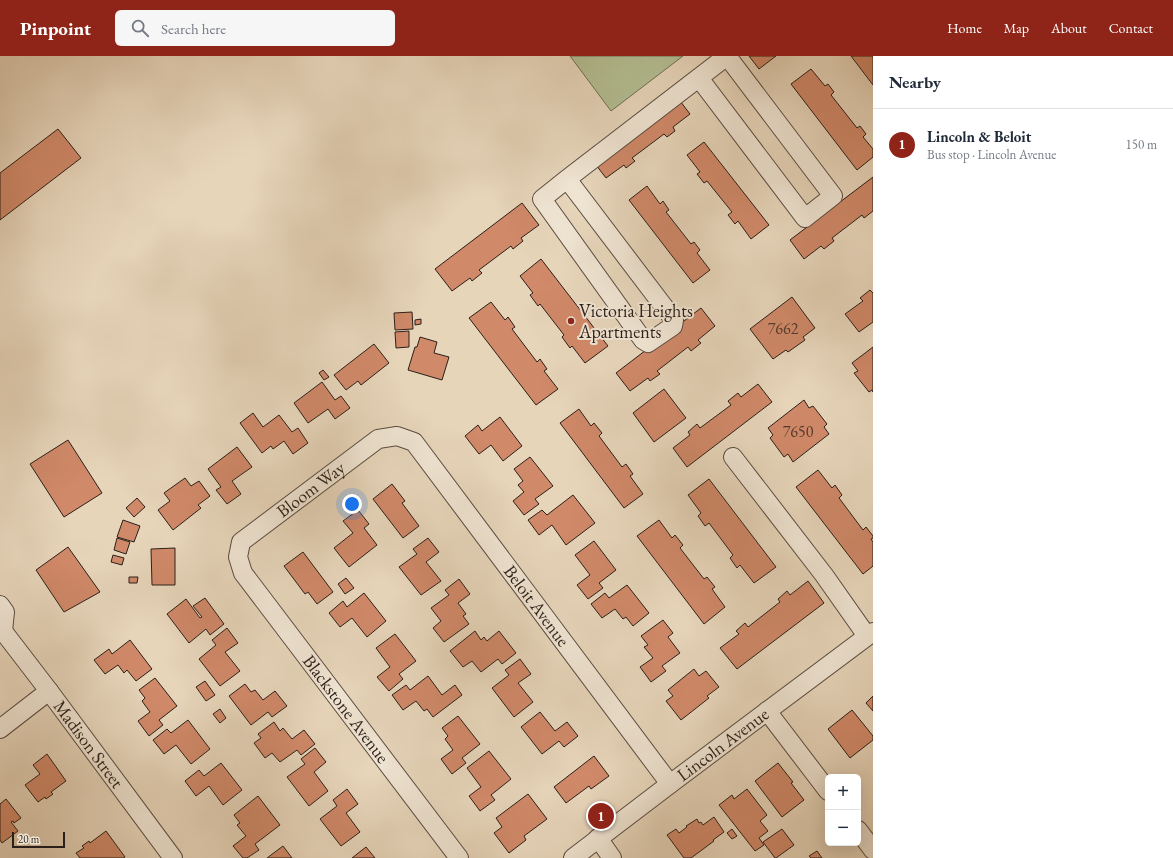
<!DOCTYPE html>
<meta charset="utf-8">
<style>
:root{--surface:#fff;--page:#f6f6f7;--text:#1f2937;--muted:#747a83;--line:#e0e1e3;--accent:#8f2418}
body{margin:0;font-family:"EB Garamond",serif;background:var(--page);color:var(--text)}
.controls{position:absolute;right:12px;bottom:12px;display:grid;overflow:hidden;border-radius:6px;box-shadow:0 4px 16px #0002}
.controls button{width:36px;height:36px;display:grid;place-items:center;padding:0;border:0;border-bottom:1px solid var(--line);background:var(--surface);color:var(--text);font:20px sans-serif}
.scale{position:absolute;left:12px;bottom:10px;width:53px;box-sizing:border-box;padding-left:4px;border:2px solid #2b1f19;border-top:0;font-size:11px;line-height:14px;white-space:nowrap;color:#2b1f19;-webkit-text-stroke:3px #efe4d2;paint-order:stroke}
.you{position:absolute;left:352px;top:448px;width:14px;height:14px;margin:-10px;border:3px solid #fff;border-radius:50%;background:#1a73e8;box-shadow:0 0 0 6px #1a73e833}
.badge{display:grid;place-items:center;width:26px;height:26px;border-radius:50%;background:var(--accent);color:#fff;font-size:13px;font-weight:700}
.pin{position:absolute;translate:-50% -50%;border:2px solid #fff;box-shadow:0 1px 4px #0006}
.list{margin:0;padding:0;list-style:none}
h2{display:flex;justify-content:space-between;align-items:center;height:52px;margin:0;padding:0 16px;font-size:17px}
h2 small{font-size:13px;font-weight:400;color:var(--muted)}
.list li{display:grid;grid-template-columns:26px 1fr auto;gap:12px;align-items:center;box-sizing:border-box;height:72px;padding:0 16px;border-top:1px solid var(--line)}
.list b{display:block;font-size:15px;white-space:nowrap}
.list p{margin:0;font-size:13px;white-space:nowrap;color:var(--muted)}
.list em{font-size:13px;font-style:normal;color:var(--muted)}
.icon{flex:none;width:22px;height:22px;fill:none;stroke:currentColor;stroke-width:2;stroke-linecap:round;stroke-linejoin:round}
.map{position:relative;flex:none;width:873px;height:802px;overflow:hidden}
header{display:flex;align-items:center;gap:24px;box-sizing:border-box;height:56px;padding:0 20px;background:var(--accent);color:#fff}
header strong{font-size:19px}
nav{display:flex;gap:22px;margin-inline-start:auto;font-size:14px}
.search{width:280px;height:36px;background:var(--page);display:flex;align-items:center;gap:10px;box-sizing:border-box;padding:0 14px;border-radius:6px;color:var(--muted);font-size:15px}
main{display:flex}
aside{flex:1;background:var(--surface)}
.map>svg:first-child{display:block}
</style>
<header>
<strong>Pinpoint</strong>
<div class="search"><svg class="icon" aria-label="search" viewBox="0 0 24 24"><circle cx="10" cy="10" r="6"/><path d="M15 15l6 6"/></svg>Search here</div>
<nav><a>Home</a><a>Map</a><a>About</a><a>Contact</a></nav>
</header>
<main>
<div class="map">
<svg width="873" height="802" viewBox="0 0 873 802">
<rect width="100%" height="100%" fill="#e7d5ba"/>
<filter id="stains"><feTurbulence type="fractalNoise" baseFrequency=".005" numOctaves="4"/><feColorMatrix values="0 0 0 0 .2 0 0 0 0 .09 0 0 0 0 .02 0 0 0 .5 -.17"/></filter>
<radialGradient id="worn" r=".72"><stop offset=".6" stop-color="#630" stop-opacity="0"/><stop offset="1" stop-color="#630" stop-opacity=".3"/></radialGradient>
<!-- green -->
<polygon fill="#b3be92" stroke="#6f6e56" points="570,0 683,0 611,55"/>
<!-- building -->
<g fill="#d08969" stroke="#2b1f19">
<polygon points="749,0 776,0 759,13"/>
<polygon points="851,0 873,0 873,29"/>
<polygon points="811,13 825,30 828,28 834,36 831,39 857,72 860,70 866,78 863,81 873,93 873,101 857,114 791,28"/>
<polygon points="677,41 690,58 673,71 675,75 667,81 664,78 632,102 635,105 626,112 624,109 606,122 593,105"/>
<polygon points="58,73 81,102 0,164 0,117"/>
<polygon points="704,86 769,169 751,183 738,165 735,168 728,159 732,156 707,125 704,127 697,118 700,116 687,99"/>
<polygon points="873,121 873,155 864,162 862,159 832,182 834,185 824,193 821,190 804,203 790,184"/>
<polygon points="647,130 660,148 663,145 669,154 666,156 691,188 694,186 700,194 697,197 710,214 693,227 629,144"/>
<polygon points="522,147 539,169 521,182 523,185 513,193 511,190 479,214 482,217 472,225 470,222 452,235 435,213"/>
<polygon points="541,203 608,290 585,307 572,290 570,292 562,281 564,279 540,248 538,250 530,239 533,237 520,220"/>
<polygon points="870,234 873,237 873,266 859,276 845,258 863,245 860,242"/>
<polygon points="792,241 815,272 803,281 805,284 788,296 786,294 773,303 750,273"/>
<polygon points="491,246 505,264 508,261 515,271 512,273 537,306 540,303 547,313 544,315 558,333 536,349 469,262"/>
<polygon points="701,252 715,270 698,284 701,287 691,295 688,291 657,315 660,318 650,325 648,322 630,335 616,317"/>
<polygon points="412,256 413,273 395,274 394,257"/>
<polygon points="421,263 421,268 415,269 415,264"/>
<polygon points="409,275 409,291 396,292 395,276"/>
<polygon points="420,281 437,286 434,297 449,301 442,324 408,314 415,291 417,291"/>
<polygon points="374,288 389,307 361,329 358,325 346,334 334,319"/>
<polygon points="873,291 873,336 872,334 869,336 854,317 858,315 852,307"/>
<polygon points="323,314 329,321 324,324 319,317"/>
<polygon points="322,326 335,344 341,340 350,352 335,363 328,353 308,367 294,347"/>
<polygon points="758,328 772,346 687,411 673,392 690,379 688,376 697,368 700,372 731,349 728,345 738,337 741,341"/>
<polygon points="664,333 686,362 654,386 633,357"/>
<polygon points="804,344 809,352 813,350 827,368 824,371 829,378 793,406 788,398 784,401 770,382 773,379 768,372"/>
<polygon points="579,353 591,370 594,367 602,377 599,380 622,411 626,408 633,418 630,420 643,438 624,452 560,367"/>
<polygon points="253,357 263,371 279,359 292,376 298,372 308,387 293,398 284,385 273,393 271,390 262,397 240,367"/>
<polygon points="500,361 522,390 503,405 491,389 479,398 465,380 478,369 482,375"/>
<polygon points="68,384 102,437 64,461 30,408"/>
<polygon points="237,391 252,411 232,425 241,438 227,448 216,434 221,431 208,413"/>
<polygon points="530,401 553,430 535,443 539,448 524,459 513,445 524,436 518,429 523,425 514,413"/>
<polygon points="818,414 832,432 835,429 842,439 839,442 863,474 866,471 873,480 873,482 871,483 873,486 873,510 863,518 796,431"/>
<polygon points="185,422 191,430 199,425 210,440 198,449 201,452 173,474 158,454 170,445 164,437"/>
<polygon points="709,423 776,511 754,527 740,509 737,512 730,502 733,499 709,467 705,470 698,460 701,457 688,439"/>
<polygon points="392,428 405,445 402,447 419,470 403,482 373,443"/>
<polygon points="573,439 595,467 566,489 552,469 539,479 528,464 542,454 547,459"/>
<polygon points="137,442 145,451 134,461 126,452"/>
<polygon points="358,454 369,468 364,472 377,489 349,511 334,492 353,477 343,465"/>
<polygon points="123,464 140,470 134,486 117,481"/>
<polygon points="659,464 672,482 675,479 683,489 680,492 704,523 707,521 715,531 712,533 725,551 704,568 637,480"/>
<polygon points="117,482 130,486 126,498 114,494"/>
<polygon points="428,482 439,496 426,506 441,525 421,539 399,511 417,498 413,493"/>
<polygon points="594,485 616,514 599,527 603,532 588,543 577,529 590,519 575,499"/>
<polygon points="68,491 100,536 64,556 36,514"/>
<polygon points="175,492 175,529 152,529 151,493"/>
<polygon points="303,496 333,536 317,548 308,536 305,538 284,510"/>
<polygon points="113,499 124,502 122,509 111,506"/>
<polygon points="129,521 138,521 137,527 129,527"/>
<polygon points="346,522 354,532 345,538 338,528"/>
<polygon points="459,523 470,538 458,547 466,558 463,560 469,568 444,586 433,572 441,565 431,552 449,539 445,534"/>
<polygon points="808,525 824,547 737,613 720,592 739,578 736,575 745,567 748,571 780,546 778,543 787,535 790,539"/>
<polygon points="627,529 649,557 633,570 626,561 623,563 615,553 602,562 591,548 605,537 609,542"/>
<polygon points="364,537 386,565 367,581 352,562 340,571 329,557 343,545 347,551"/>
<polygon points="205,542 224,568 210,579 206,573 189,587 167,558 186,543 200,562 202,561 193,550"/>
<polygon points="663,564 673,577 668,581 680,597 662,610 666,615 651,626 640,611 653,602 644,591 648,589 641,580"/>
<polygon points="227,572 238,587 225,596 240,615 220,630 199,603 216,589 212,584"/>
<polygon points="475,575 481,584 484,581 487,585 499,575 516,597 502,608 498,603 481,616 472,605 463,611 450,595"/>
<polygon points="395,578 416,605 399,618 403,623 389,635 377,621 390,611 376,592"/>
<polygon points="130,584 152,613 136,625 127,614 124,617 118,609 105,618 94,604 109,593 112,598"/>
<polygon points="520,603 531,618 518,627 533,646 514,661 492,632 509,619 505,614"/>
<polygon points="694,613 699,620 706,615 719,631 707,640 709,642 681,664 666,645 673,640 668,634"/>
<polygon points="428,620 442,639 455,629 462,639 433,661 427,653 424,655 416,645 403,654 392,639 406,629 410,634"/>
<polygon points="155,622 177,650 159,664 163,669 149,680 138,665 150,656 142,645 145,642 139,634"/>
<polygon points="205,625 215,639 206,645 196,631"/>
<polygon points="245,628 251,636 255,634 263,644 275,635 287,650 272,661 268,656 251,669 229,640"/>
<polygon points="873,640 873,655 866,647"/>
<polygon points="220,653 226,662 220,667 213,658"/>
<polygon points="852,654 873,680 873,684 850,702 828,673"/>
<polygon points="540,656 555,675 567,666 578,680 564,691 559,685 542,698 521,671"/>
<polygon points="458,660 480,688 462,702 466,707 452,718 441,703 453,694 445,683 448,680 442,672"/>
<polygon points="188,664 210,693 191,708 176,689 164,698 153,684 167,673 171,677"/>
<polygon points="274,666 280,675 283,672 292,683 304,674 315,688 301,699 297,694 280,706 272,697 265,702 254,687 261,682 258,678"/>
<polygon points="315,692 326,706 314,716 328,735 309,750 287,721 305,708 301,703"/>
<polygon points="489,695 511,723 491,739 495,744 480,755 469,740 481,731 467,712"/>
<polygon points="47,698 66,725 51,736 53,738 46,743 45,741 38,746 25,729 40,718 33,709"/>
<polygon points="594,700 609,720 591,733 589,730 566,747 554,731"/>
<polygon points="221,707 242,734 223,749 209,730 196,740 185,725 199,714 204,720"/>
<polygon points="778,707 793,726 791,727 804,744 782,761 755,725"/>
<polygon points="347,733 358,748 346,757 360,776 341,790 320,763 337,750 333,744"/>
<polygon points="747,733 767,759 760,765 768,775 759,782 764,789 755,795 719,749 732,739 734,743"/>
<polygon points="528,738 547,763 524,780 526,784 509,797 494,777 502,771 496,762"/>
<polygon points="258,740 280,769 255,788 259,794 247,802 243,802 233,790 246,780 237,769 240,767 234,759"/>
<polygon points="6,743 21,762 14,767 13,765 11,766 18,775 2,787 0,784 0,748"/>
<polygon points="714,761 724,776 713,784 714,785 691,802 684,802 667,779 676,773 679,777 687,771 686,770 697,763 699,767 701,766 703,769"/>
<polygon points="732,773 737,780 732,783 727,777"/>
<polygon points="782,773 794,789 776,802 775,802 763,786"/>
<polygon points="106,775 125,801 123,802 80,802 76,797 84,792 82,790 89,785 90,787"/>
<polygon points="283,790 292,802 267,802"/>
<polygon points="366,791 375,802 352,802"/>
<polygon points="817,795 822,802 811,802 809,800"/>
</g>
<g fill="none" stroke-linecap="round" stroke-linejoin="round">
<!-- minor casing -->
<g stroke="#5a4c41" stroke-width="20">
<g id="minor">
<polyline points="699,22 805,162 833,140 727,0"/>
<polyline points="567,123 674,264 673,270 648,287 643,284 542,143 567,123 727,0"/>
<polyline points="733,401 824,519 867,580"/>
<polyline points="0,549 5,556 3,575"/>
<path id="s1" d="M0 574 3 575 49 635 173 802"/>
<polyline points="767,655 828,735"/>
<polyline points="0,673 49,635"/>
<polyline points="858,774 873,794"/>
<polyline points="598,782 612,802"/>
<path id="s2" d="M459 802 243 517 238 501 241 486 378 383 397 380 414 386 670 728"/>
<path id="s3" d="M573 802 670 728 873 576"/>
</g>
</g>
<!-- minor -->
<use href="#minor" stroke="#efe4d2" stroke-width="18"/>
</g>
<!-- markers -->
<circle fill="#8f2418" stroke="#efe4d2" stroke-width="1.5" cx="571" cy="265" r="4"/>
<g text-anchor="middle" stroke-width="4" stroke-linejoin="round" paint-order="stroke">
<!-- number labels -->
<g font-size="16" fill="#543a2d">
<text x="783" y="278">7662</text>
<text x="798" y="381">7650</text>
</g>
<!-- poi labels -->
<g font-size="18" fill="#2b1f19" stroke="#efe4d2" text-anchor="start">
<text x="579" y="261">Victoria Heights<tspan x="579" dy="21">Apartments</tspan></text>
</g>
<!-- street labels -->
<g font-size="18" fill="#2b1f19" stroke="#efe4d2">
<text dy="6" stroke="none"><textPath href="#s2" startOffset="477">Bloom Way</textPath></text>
<text dy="6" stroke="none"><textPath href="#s2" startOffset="803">Beloit Avenue</textPath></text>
<text transform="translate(346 653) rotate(53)" y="6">Blackstone Avenue</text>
<text dy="6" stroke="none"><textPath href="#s1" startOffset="145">Madison Street</textPath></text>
<text dy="6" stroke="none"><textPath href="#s3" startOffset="188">Lincoln Avenue</textPath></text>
</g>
</g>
<rect width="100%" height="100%" filter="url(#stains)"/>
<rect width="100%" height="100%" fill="url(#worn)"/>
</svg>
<div class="controls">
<button>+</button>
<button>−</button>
</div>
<div class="scale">20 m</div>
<div class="you"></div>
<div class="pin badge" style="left:601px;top:760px">1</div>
</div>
<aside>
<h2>Nearby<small></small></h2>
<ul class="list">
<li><span class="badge">1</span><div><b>Lincoln &amp; Beloit</b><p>Bus stop · Lincoln Avenue</p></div><em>150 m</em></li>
</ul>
</aside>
</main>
